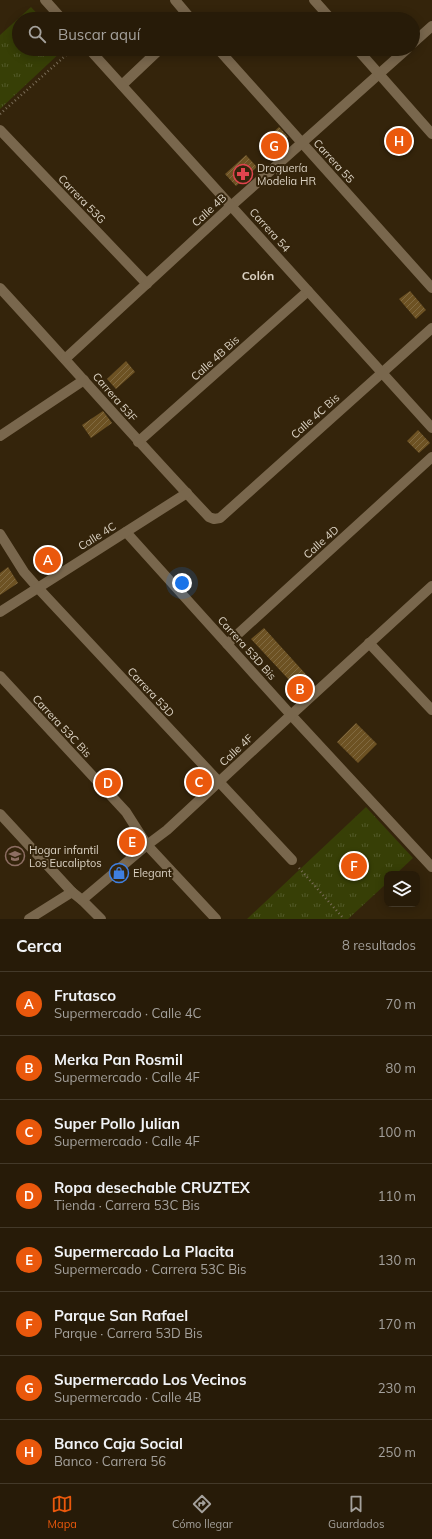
<!DOCTYPE html>
<html lang="es">
<meta charset="utf-8">
<style>
:root{--surface:#271b08;--page:#2f2412;--text:#f1f3f6;--muted:#a4a19c;--line:#433929;--accent:#ea580c}
body{margin:0;font-family:Mulish,sans-serif;background:var(--page);color:var(--text)}
.controls{position:absolute;right:12px;bottom:12px;display:grid;overflow:hidden;border-radius:8px;box-shadow:0 2px 10px #0003}
.controls button{width:36px;height:36px;display:grid;place-items:center;padding:0;border:0;border-bottom:1px solid var(--line);background:var(--surface);color:var(--text);font:20px sans-serif}
.you{position:absolute;left:182px;top:583px;width:14px;height:14px;margin:-10px;border:3px solid #fff;border-radius:50%;background:#1a73e8;box-shadow:0 0 0 6px #1a73e833}
.badge{display:grid;place-items:center;width:26px;height:26px;border-radius:50%;background:var(--accent);color:#fff;font-size:13px;font-weight:700}
.pin{position:absolute;translate:-50% -50%;border:2px solid #fff;box-shadow:0 1px 4px #0006}
.list{margin:0;padding:0;list-style:none}
h2{display:flex;justify-content:space-between;align-items:center;height:52px;margin:0;padding:0 16px;font-size:17px}
h2 small{font-size:13px;font-weight:400;color:var(--muted)}
.list li{display:grid;grid-template-columns:26px 1fr auto;gap:12px;align-items:center;box-sizing:border-box;height:64px;padding:0 16px;border-top:1px solid var(--line)}
.list b{display:block;font-size:15px;white-space:nowrap}
.list p{margin:0;font-size:13px;white-space:nowrap;color:var(--muted)}
.list em{font-size:13px;font-style:normal;color:var(--muted)}
.icon{flex:none;width:22px;height:22px;fill:none;stroke:currentColor;stroke-width:2;stroke-linecap:round;stroke-linejoin:round}
.map{position:relative;flex:none;width:432px;height:919px;overflow:hidden}
.search{position:absolute;background:var(--surface);box-shadow:0 2px 10px #0003;left:12px;right:12px;top:12px;height:44px;display:flex;align-items:center;gap:10px;box-sizing:border-box;padding:0 14px;border-radius:22px;color:var(--muted);font-size:15px}
.sheet{height:564px;background:var(--surface)}
nav{display:flex;justify-content:space-around;align-items:center;box-sizing:border-box;height:56px;border-top:1px solid var(--line);background:var(--surface);font-size:11px;color:var(--muted)}
nav a{display:grid;justify-items:center;gap:2px}
nav .on{color:var(--accent)}
.map>svg:first-child{display:block}
</style>
<div class="map">
<svg width="432" height="919" viewBox="0 0 432 919">
<defs>
<pattern id="park-tufts" width="24" height="20" patternUnits="userSpaceOnUse"><rect width="24" height="20" fill="#373f06"/><path d="M3 7l-1-3M5 7V3M7 7l1-3M15 17l-1-3M17 17v-4M19 17l1-3" fill="none" stroke="#535a29"/></pattern>
<pattern id="building-hatch" width="6" height="6" patternUnits="userSpaceOnUse"><rect width="6" height="6" fill="#6d5223"/><path d="M-1 1l2-2M0 6l6-6M5 7l2-2" fill="none" stroke="#816a41"/></pattern>
</defs>
<rect width="100%" height="100%" fill="#34240b"/>
<!-- park -->
<g fill="url(#park-tufts)">
<polygon points="31,7 42,19 19,19 19,49 64,49 0,109 0,35"/>
<polygon points="366,807 413,858 396,874 387,874 387,883 348,919 247,919"/>
</g>
<!-- building -->
<g fill="url(#building-hatch)">
<polygon points="279,127 288,137 271,152 262,142"/>
<polygon points="405,128 413,136 393,155 385,147"/>
<polygon points="246,155 257,167 236,186 225,174"/>
<polygon points="410,291 426,310 416,319 399,299"/>
<polygon points="126,361 135,372 116,389 107,379"/>
<polygon points="103,411 112,423 91,438 82,425"/>
<polygon points="418,430 430,443 419,453 407,441"/>
<polygon points="48,548 53,556 40,565 35,557"/>
<polygon points="8,567 18,583 0,595 0,573"/>
<polygon points="264,628 311,680 297,692 290,683 291,682 251,639"/>
<polygon points="356,723 377,744 358,763 337,742"/>
</g>
<g fill="none" stroke-linecap="round" stroke-linejoin="round">
<!-- path -->
<g stroke="#7b6e59" stroke-width="2.5" stroke-dasharray="1 3" stroke-linecap="butt">
<polyline points="0,114 73,49"/>
<polyline points="299,868 344,919"/>
</g>
<!-- minor -->
<g stroke="#79674d" stroke-width="10">
<polyline points="175,0 191,19"/>
<polyline points="413,43 432,26"/>
<polyline points="218,49 432,288"/>
<polyline points="122,85 160,49"/>
<polyline points="0,130 147,284"/>
<path d="M0 288C70 364 138 442 209 517L214 519 220 518 432 328"/>
<polyline points="65,359 231,206 407,49"/>
<polyline points="0,436 84,380"/>
<polyline points="138,442 308,291"/>
<polyline points="126,532 227,644"/>
<polyline points="0,534 24,572 38,588 292,860"/>
<polyline points="0,612 187,493"/>
<polyline points="369,643 432,710"/>
<polyline points="0,676 126,812 147,845 216,919"/>
<polyline points="291,715 432,867"/>
<polyline points="0,814 72,892"/>
<polyline points="82,900 101,919"/>
</g>
<!-- tertiary -->
<g stroke="#79674d" stroke-width="10">
<polyline points="45,0 62,19"/>
<polyline points="314,0 331,19"/>
<polyline points="89,49 432,428"/>
<polyline points="357,49 432,134"/>
<polyline points="291,715 227,644 432,457"/>
<polyline points="29,919 72,892 82,900 147,845 167,830 291,715 432,586"/>
</g>
</g>
<!-- icons -->
<defs>
<g id="pharmacy-ring" transform="scale(1)"><circle r="9.5" fill="#34240b" stroke="#e0444e" stroke-width="1.5"/><path d="M-2-6h4v4h4v4h-4v4h-4v-4h-4v-4h4Z" fill="#e0444e"/></g>
<g id="school-ring" transform="scale(1)"><circle r="9.5" fill="#34240b" stroke="#8d6e63" stroke-width="1.5"/><path d="M0-5L7-2L0 1L-7-2ZM-4 1L0 2.5L4 1V4Q0 6-4 4Z" fill="#8d6e63"/></g>
<g id="shop-ring" transform="scale(1)"><circle r="9.5" fill="#34240b" stroke="#3f7fe0" stroke-width="1.5"/><path d="M-5-2.5h2.3a2.7 3.5 0 0 1 5.4 0H5L5.5 6h-11ZM-1.5-2.5h3a1.5 2.3 0 0 0-3 0Z" fill="#3f7fe0"/></g>
</defs>
<g fill-rule="evenodd">
<use href="#pharmacy-ring" x="243" y="174"/>
<use href="#school-ring" x="15" y="856"/>
<use href="#shop-ring" x="119" y="873"/>
</g>
<g text-anchor="middle" stroke-width="4" stroke-linejoin="round" paint-order="stroke">
<!-- street labels -->
<g font-size="11" fill="#dbd2c3" stroke="#34240b">
<text transform="translate(334 161) rotate(48)" y="4">Carrera 55</text>
<text transform="translate(82 199) rotate(46)" y="4">Carrera 53G</text>
<text transform="translate(209 210) rotate(-43)" y="4">Calle 4B</text>
<text transform="translate(270 230) rotate(48)" y="4">Carrera 54</text>
<text transform="translate(215 358) rotate(-42)" y="4">Calle 4B Bis</text>
<text transform="translate(115 397) rotate(49)" y="4">Carrera 53F</text>
<text transform="translate(315 416) rotate(-42)" y="4">Calle 4C Bis</text>
<text transform="translate(97 536) rotate(-32)" y="4">Calle 4C</text>
<text transform="translate(321 542) rotate(-42)" y="4">Calle 4D</text>
<text transform="translate(247 648) rotate(48)" y="4">Carrera 53D Bis</text>
<text transform="translate(151 692) rotate(47)" y="4">Carrera 53D</text>
<text transform="translate(62 726) rotate(47)" y="4">Carrera 53C Bis</text>
<text transform="translate(236 750) rotate(-43)" y="4">Calle 4F</text>
</g>
<!-- poi labels -->
<g font-size="11" fill="#dbd2c3" stroke="#34240b" text-anchor="start">
<text x="257" y="172">Droguería<tspan x="257" dy="13">Modelia HR</tspan></text>
<text x="29" y="854">Hogar infantil<tspan x="29" dy="13">Los Eucaliptos</tspan></text>
<text x="133" y="877">Elegant</text>
</g>
<!-- neighbourhood labels -->
<g font-size="12" font-weight="bold" fill="#dbd2c3" stroke="#34240b">
<text x="258" y="280">Colón</text>
</g>
</g>
</svg>
<div class="controls">
<button><svg class="icon" aria-label="layers" viewBox="0 0 24 24"><path d="M12 4l9 5-9 5-9-5zM3 14l9 5 9-5"/></svg></button>
</div>
<div class="you"></div>
<div class="pin badge" style="left:48px;top:560px">A</div>
<div class="pin badge" style="left:300px;top:689px">B</div>
<div class="pin badge" style="left:199px;top:782px">C</div>
<div class="pin badge" style="left:108px;top:783px">D</div>
<div class="pin badge" style="left:132px;top:842px">E</div>
<div class="pin badge" style="left:354px;top:866px">F</div>
<div class="pin badge" style="left:274px;top:146px">G</div>
<div class="pin badge" style="left:399px;top:141px">H</div>
<div class="search"><svg class="icon" aria-label="search" viewBox="0 0 24 24"><circle cx="10" cy="10" r="6"/><path d="M15 15l6 6"/></svg>Buscar aquí</div>
</div>
<section class="sheet">
<h2>Cerca<small>8 resultados</small></h2>
<ul class="list">
<li><span class="badge">A</span><div><b>Frutasco</b><p>Supermercado · Calle 4C</p></div><em>70 m</em></li>
<li><span class="badge">B</span><div><b>Merka Pan Rosmil</b><p>Supermercado · Calle 4F</p></div><em>80 m</em></li>
<li><span class="badge">C</span><div><b>Super Pollo Julian</b><p>Supermercado · Calle 4F</p></div><em>100 m</em></li>
<li><span class="badge">D</span><div><b>Ropa desechable CRUZTEX</b><p>Tienda · Carrera 53C Bis</p></div><em>110 m</em></li>
<li><span class="badge">E</span><div><b>Supermercado La Placita</b><p>Supermercado · Carrera 53C Bis</p></div><em>130 m</em></li>
<li><span class="badge">F</span><div><b>Parque San Rafael</b><p>Parque · Carrera 53D Bis</p></div><em>170 m</em></li>
<li><span class="badge">G</span><div><b>Supermercado Los Vecinos</b><p>Supermercado · Calle 4B</p></div><em>230 m</em></li>
<li><span class="badge">H</span><div><b>Banco Caja Social</b><p>Banco · Carrera 56</p></div><em>250 m</em></li>
</ul>
</section>
<nav>
<a class="on"><svg class="icon" aria-label="map" viewBox="0 0 24 24"><path d="M3 6l6-2 6 2 6-2v14l-6 2-6-2-6 2zM9 4v14M15 6v14"/></svg>Mapa</a>
<a><svg class="icon" aria-label="directions" viewBox="0 0 24 24"><path d="M12 3l9 9-9 9-9-9zM9 14v-3h6M13 9l2 2-2 2"/></svg>Cómo llegar</a>
<a><svg class="icon" aria-label="saved" viewBox="0 0 24 24"><path d="M7 4h10v16l-5-4-5 4z"/></svg>Guardados</a>
</nav>
